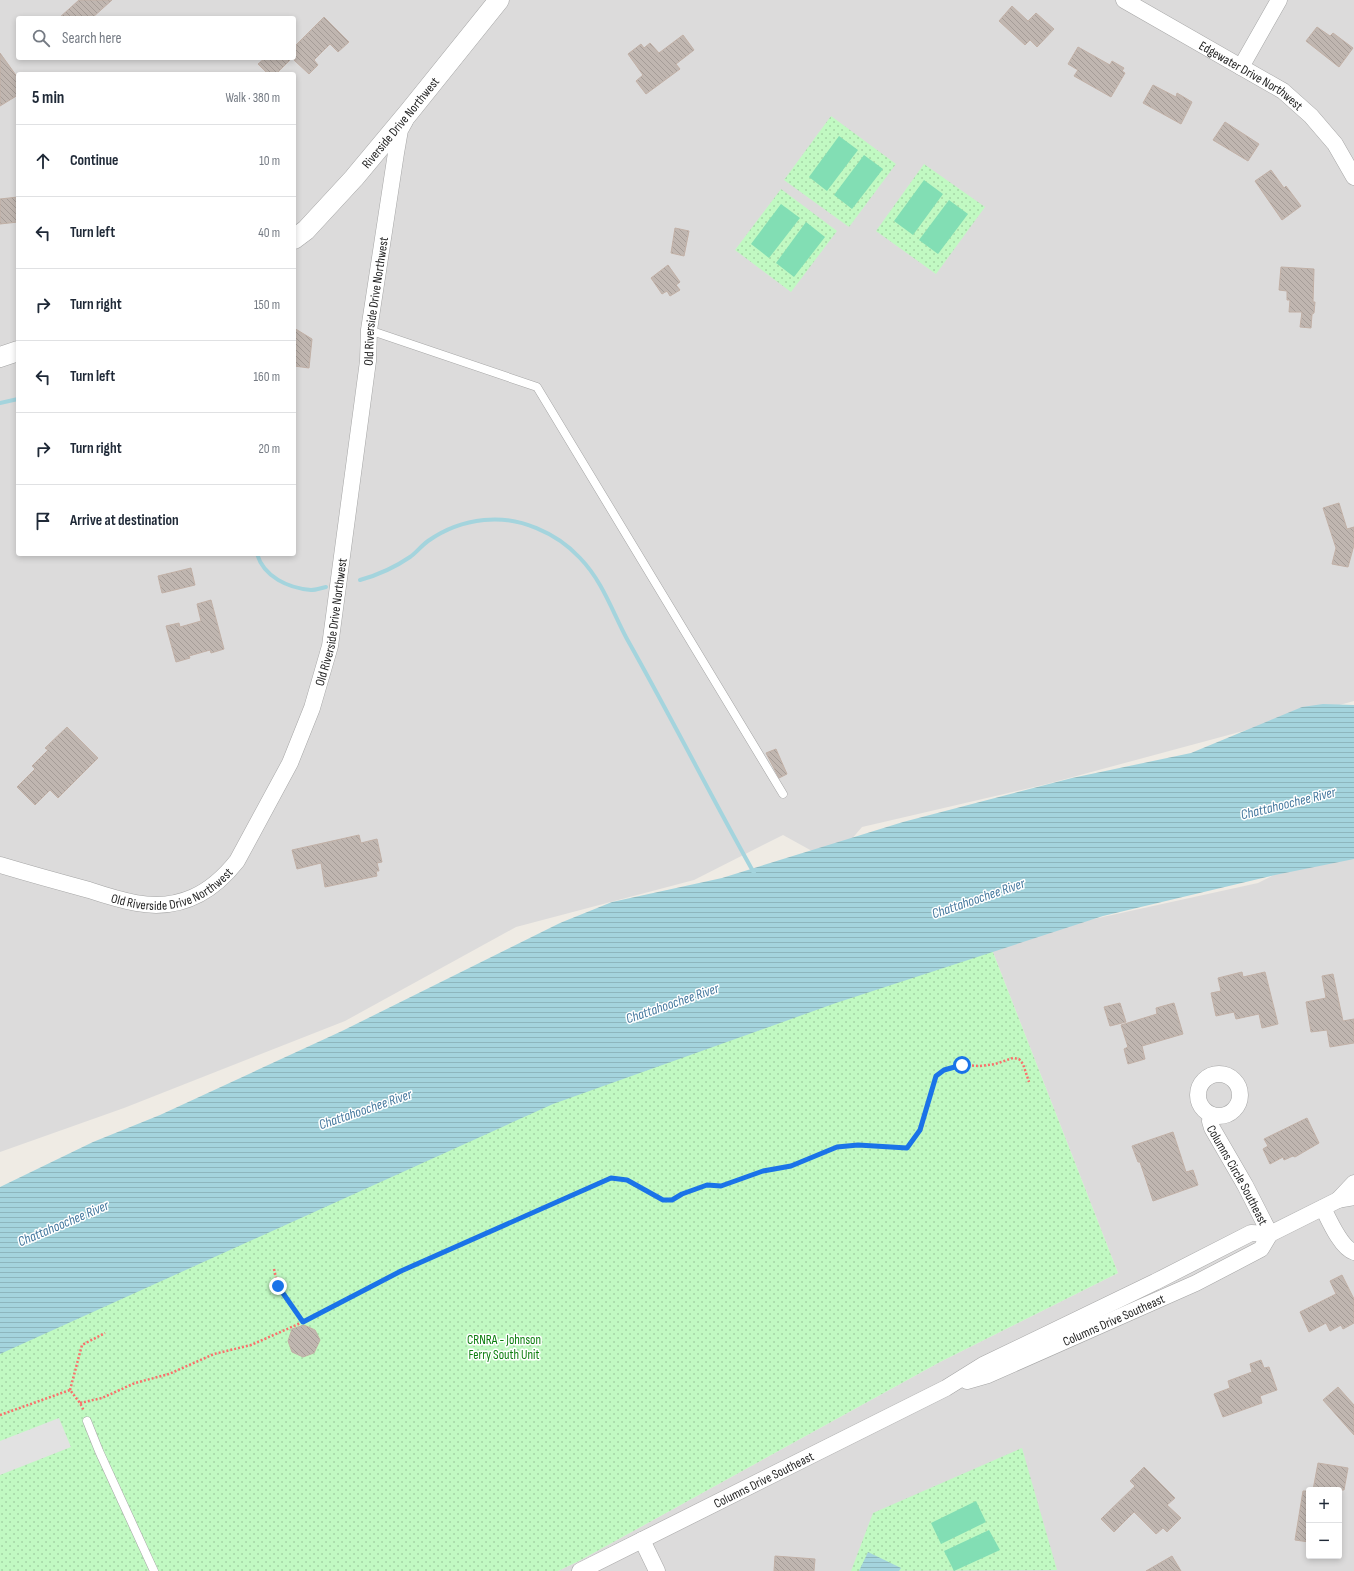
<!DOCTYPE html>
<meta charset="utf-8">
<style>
:root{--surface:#fff;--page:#f2f2f3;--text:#1f2937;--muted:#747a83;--line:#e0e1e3}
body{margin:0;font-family:"Sofia Sans Condensed",sans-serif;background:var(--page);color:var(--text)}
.controls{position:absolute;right:12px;bottom:12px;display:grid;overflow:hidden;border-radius:4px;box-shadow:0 2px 6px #0003}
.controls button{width:36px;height:36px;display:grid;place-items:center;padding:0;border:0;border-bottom:1px solid var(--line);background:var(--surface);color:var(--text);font:20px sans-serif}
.stop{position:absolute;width:12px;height:12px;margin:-9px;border:3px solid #1a73e8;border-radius:50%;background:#fff}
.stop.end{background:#1a73e8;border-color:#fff;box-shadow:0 1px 4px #0008}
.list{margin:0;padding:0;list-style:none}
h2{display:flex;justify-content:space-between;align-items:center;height:52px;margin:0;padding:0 16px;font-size:17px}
h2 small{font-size:13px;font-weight:400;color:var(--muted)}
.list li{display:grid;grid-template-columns:26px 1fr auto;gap:12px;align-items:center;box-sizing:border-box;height:72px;padding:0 16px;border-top:1px solid var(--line)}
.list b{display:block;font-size:15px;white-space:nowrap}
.list em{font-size:13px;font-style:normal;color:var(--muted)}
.icon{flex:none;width:22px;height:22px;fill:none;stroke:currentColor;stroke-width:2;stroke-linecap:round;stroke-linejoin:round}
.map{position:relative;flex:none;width:1354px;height:1571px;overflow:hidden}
.search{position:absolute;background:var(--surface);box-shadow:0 2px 6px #0003;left:16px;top:16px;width:280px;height:44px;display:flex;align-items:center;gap:10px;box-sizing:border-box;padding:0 14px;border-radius:4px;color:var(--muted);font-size:15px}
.panel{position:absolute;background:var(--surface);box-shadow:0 2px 6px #0003;left:16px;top:72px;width:280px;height:484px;border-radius:4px}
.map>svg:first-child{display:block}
</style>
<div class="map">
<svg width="1354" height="1571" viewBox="0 0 1354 1571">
<defs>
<pattern id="park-dots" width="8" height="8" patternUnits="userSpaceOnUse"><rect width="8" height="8" fill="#c1f9c2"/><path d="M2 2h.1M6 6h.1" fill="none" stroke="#a5d5a6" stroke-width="1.8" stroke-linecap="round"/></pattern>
<pattern id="water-rules" width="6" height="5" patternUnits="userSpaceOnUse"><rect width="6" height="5" fill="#a4d4dd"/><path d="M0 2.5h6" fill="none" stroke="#8db6bd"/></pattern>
<pattern id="building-back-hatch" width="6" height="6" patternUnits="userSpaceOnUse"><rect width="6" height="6" fill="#c0b6b0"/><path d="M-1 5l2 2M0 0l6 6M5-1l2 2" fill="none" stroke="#a59c97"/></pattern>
</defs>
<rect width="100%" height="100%" fill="#efebe4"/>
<!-- residential -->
<g fill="#dcdbdb" fill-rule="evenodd">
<path d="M0 0H1354V701L1047 784 862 827 832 862 783 835 694 880 516 927 345 1021 124 1108 0 1152ZM18 18H294V58H18ZM18 74H294V554H18Z"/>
<path d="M1347 838H1354V1571H558L579 1561 940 1362 1118 1273 989 942 1258 883ZM1309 1490H1339V1556H1309Z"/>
</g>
<!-- park -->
<g fill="url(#park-dots)">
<polygon points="831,116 896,164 849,227 784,180"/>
<polygon points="924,164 985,207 936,274 876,231"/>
<polygon points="781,189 837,231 791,292 735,250"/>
<polygon points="989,942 1118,1273 940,1362 579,1561 558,1571 0,1571 0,1318 192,1232"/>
<polygon points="1022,1448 1057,1570 851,1571 873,1513"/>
</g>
<!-- pitch -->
<g fill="#82deb4">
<polygon points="839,136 858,150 827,191 809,177"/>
<polygon points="864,155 883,169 852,209 834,195"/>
<polygon points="924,180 943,194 913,235 894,221"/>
<polygon points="949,200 968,214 938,254 919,240"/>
<polygon points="781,204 800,218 769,258 751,244"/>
<polygon points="806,222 825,237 794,277 776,263"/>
<polygon points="976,1501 986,1522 941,1544 931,1523"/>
<polygon points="989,1530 1000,1550 954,1571 944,1551"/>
</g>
<!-- parking -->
<polygon fill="#e2e2e2" points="59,1418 71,1447 0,1475 0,1441"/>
<!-- water -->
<g fill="url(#water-rules)">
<polygon points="1323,704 1354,705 1354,859 1275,875 1103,916 836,1003 553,1104 0,1354 0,1187 93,1142 160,1115 342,1031 560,923 612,902 722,878 903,822 1072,778 1191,753 1302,707"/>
<polygon points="868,1552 901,1568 899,1571 859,1571"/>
</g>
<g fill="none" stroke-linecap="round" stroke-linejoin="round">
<!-- stream -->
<g stroke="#a4d4dd" stroke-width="4">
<polyline points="0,403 18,399"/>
<path d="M257 554C264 577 288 588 311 590 316 590 321 588 326 587"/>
<path d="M360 580C378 575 394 568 410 557 416 553 421 546 428 541 445 529 464 522 484 520 519 516 557 533 580 558 603 582 612 611 627 639 671 717 711 796 754 873"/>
</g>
</g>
<!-- building -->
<g fill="url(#building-back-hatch)" stroke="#c1b0a6">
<polygon points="79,0 112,0 92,18 59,18"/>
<polygon points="1012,6 1028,21 1036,13 1054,29 1037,47 1030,40 1025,45 999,21"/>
<polygon points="324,17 349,42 338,52 330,44 314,60 318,65 309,74 294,60 294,47"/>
<polygon points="1317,27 1330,36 1333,33 1353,48 1339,67 1306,41"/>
<polygon points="683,35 694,50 676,64 680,69 646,94 636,81 643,75 628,54 641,44 644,48 650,43 659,53"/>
<polygon points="1078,47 1110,65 1112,61 1124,68 1122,71 1125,73 1111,97 1074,76 1078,70 1068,64"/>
<polygon points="0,53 18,78 18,95 0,106"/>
<polygon points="265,58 292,58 276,74 268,74 258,64"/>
<polygon points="1153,85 1176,97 1177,93 1192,102 1181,124 1143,103"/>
<polygon points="1225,122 1259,144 1248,161 1213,140"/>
<polygon points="1271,170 1284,188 1286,186 1301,206 1282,220 1255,181"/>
<polygon points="18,197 18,222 0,224 0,199"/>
<polygon points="675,228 689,231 684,256 671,253"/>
<polygon points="668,265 680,282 676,285 680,290 670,296 667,291 662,294 651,278"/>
<polygon points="1281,267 1314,269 1313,302 1315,302 1314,313 1312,314 1311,328 1300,327 1302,312 1289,312 1290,300 1287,300 1287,291 1279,290"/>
<polygon points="294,328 312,339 309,368 294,366"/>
<polygon points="1339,503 1347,529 1354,527 1354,545 1348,567 1332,564 1336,548 1323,508"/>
<polygon points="191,568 195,585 162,593 158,576"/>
<polygon points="211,600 224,649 211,653 210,650 189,656 190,658 176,662 166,626 179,623 180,627 201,621 197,604"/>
<polygon points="67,727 98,758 58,798 50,790 35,805 17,787 35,769 32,766 48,750 45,748"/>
<polygon points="776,749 787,774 779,778 766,753"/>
<polygon points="359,835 361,843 377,839 382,862 377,863 379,871 376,871 377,876 325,887 321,863 297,869 292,850"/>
<polygon points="1242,972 1243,977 1265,972 1278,1024 1262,1028 1259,1014 1236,1019 1234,1012 1216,1016 1211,993 1221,991 1218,978"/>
<polygon points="1333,974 1343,1021 1354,1019 1354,1043 1330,1047 1327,1030 1311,1032 1306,1002 1326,998 1322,976"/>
<polygon points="1120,1003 1126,1022 1110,1026 1104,1007"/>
<polygon points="1174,1003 1183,1034 1142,1046 1145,1059 1128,1064 1124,1049 1128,1047 1121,1025 1157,1014 1156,1008"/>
<polygon points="1307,1118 1319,1143 1295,1157 1293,1156 1284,1160 1283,1157 1270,1164 1263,1149 1268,1146 1264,1139"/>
<polygon points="1173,1132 1186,1172 1193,1170 1198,1185 1153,1201 1140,1162 1138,1162 1132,1146"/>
<polygon points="1342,1275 1354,1299 1354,1323 1343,1329 1341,1325 1330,1331 1326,1323 1309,1332 1300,1312 1336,1294 1330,1281"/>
<polygon points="304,1325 315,1330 320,1340 314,1353 303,1357 292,1352 288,1341 292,1329"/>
<polygon points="1261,1360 1264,1368 1269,1367 1277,1390 1260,1396 1262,1403 1223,1417 1214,1394 1230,1388 1228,1381 1252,1372 1250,1364"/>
<polygon points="1338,1387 1354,1405 1354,1435 1323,1400"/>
<polygon points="1318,1463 1348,1468 1344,1490 1313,1490"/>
<polygon points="1144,1467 1175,1498 1167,1505 1181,1518 1167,1532 1163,1528 1156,1534 1134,1512 1114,1532 1101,1519 1135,1486 1130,1481"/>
<polygon points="1303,1491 1309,1491 1309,1542 1295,1540"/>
<polygon points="775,1556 815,1559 814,1571 774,1571"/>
<polygon points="1172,1556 1181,1571 1146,1571"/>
</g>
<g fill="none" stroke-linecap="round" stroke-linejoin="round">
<!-- service casing -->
<g stroke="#a5a5a5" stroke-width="9">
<g id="service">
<polyline points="369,330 537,387 783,794"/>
<polyline points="87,1421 99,1451 154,1571"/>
</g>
</g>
<!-- minor casing -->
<g stroke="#a5a5a5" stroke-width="17">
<g id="minor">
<path id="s1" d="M1124 0 1283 91 1311 116 1335 144 1354 177"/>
<polyline points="1241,67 1279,0"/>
<path id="s2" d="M0 865C30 874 59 882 89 890 104 895 120 900 136 903 179 911 211 894 237 861L290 763 312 708 330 646 368 361 369 330 396 153 400 130 405 121"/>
<circle cx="1219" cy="1095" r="21"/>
<path id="s3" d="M1212 1115 1210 1121 1212 1128 1245 1185 1270 1234"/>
<polyline points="1354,1183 1338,1200 1354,1197"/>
<path d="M1323 1208C1329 1220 1341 1248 1354 1252"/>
<path id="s4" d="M967 1381 988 1375 1196 1283 1261 1249 1270 1234"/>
<polyline points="642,1540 657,1571"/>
<path id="s5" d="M580 1571 946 1388 983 1365 1155 1282 1251 1233 1270 1234 1338 1200"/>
</g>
</g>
<!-- tertiary casing -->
<g stroke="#a5a5a5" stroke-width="21">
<g id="tertiary">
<path id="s6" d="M294 239 306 230 354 178 409 112 499 0"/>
<polyline points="0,357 18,351"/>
</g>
</g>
<!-- path -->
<g stroke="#f9706b" stroke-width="2.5" stroke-dasharray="2 2" stroke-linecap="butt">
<polyline points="274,1269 278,1286 303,1322"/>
<polyline points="70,1390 82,1345 105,1333"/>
<polyline points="80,1403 102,1398 135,1383 169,1374 214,1354 251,1345 303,1322 401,1271 611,1177 627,1180 663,1200 672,1200 682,1194 707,1185 721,1186 763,1171 791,1166 837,1147 857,1145 907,1148 921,1130 936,1076 944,1070 962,1065 980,1066 995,1064 1013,1058 1019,1059 1023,1064 1029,1082"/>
<polyline points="0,1415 70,1390 80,1403 84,1411"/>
</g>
<!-- service -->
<use href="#service" stroke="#fff" stroke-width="8"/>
<!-- minor -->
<use href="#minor" stroke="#fff" stroke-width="16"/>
<!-- tertiary -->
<use href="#tertiary" stroke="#fff" stroke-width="20"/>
</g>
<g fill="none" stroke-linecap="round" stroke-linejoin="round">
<!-- route -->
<polyline stroke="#1a73e8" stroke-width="5" points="278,1286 303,1322 401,1271 611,1178 627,1180 663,1200 672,1200 682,1194 707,1185 721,1186 763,1171 791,1166 837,1147 858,1145 907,1148 920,1130 936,1076 944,1070 962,1065"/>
</g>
<g text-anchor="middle" stroke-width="3" stroke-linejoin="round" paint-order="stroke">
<!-- street labels -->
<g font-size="13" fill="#1e1e1e" stroke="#fff">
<text dy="5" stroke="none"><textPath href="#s1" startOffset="148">Edgewater Drive Northwest</textPath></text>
<text dy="5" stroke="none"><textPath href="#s6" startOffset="158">Riverside Drive Northwest</textPath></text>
<text dy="5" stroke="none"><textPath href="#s2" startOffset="840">Old Riverside Drive Northwest</textPath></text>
<text dy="5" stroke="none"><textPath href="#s2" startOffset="516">Old Riverside Drive Northwest</textPath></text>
<text dy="5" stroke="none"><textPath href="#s2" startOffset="181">Old Riverside Drive Northwest</textPath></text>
<text dy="5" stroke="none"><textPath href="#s3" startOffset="67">Columns Circle Southeast</textPath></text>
<text dy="5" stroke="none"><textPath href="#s4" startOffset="159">Columns Drive Southeast</textPath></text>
<text dy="5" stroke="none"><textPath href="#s5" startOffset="205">Columns Drive Southeast</textPath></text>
</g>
<!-- park labels -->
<g font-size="13" fill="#0c7d0e" stroke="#fff">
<text x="504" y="1344">CRNRA - Johnson<tspan x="504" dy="15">Ferry South Unit</tspan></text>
</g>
<!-- water labels -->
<g font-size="14" font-style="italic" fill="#45789e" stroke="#fff">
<text transform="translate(1288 803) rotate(-14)" y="5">Chattahoochee River</text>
<text transform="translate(978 898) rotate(-19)" y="5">Chattahoochee River</text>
<text transform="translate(672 1003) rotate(-19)" y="5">Chattahoochee River</text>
<text transform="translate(365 1109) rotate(-19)" y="5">Chattahoochee River</text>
<text transform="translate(63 1223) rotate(-23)" y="5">Chattahoochee River</text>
</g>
</g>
</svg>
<div class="controls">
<button>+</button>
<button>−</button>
</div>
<div class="stop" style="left:962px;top:1065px"></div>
<div class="stop end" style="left:278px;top:1286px"></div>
<div class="search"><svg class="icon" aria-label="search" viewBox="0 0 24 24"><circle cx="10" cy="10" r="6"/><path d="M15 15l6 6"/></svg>Search here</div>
<section class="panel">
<h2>5 min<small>Walk · 380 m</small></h2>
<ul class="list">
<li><svg class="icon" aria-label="ahead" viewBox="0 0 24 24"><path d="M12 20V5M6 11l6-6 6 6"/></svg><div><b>Continue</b></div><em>10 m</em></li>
<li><svg class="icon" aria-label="left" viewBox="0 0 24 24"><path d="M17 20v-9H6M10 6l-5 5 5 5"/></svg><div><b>Turn left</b></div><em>40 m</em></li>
<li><svg class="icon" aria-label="right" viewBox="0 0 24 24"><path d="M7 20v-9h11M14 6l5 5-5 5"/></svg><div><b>Turn right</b></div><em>150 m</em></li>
<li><svg class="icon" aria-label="left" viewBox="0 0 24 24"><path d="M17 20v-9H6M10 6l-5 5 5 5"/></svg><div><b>Turn left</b></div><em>160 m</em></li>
<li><svg class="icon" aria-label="right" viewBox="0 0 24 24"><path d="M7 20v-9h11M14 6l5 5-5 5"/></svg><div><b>Turn right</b></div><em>20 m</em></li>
<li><svg class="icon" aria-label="arrive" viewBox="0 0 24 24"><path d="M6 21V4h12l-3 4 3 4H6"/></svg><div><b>Arrive at destination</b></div></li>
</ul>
</section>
</div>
